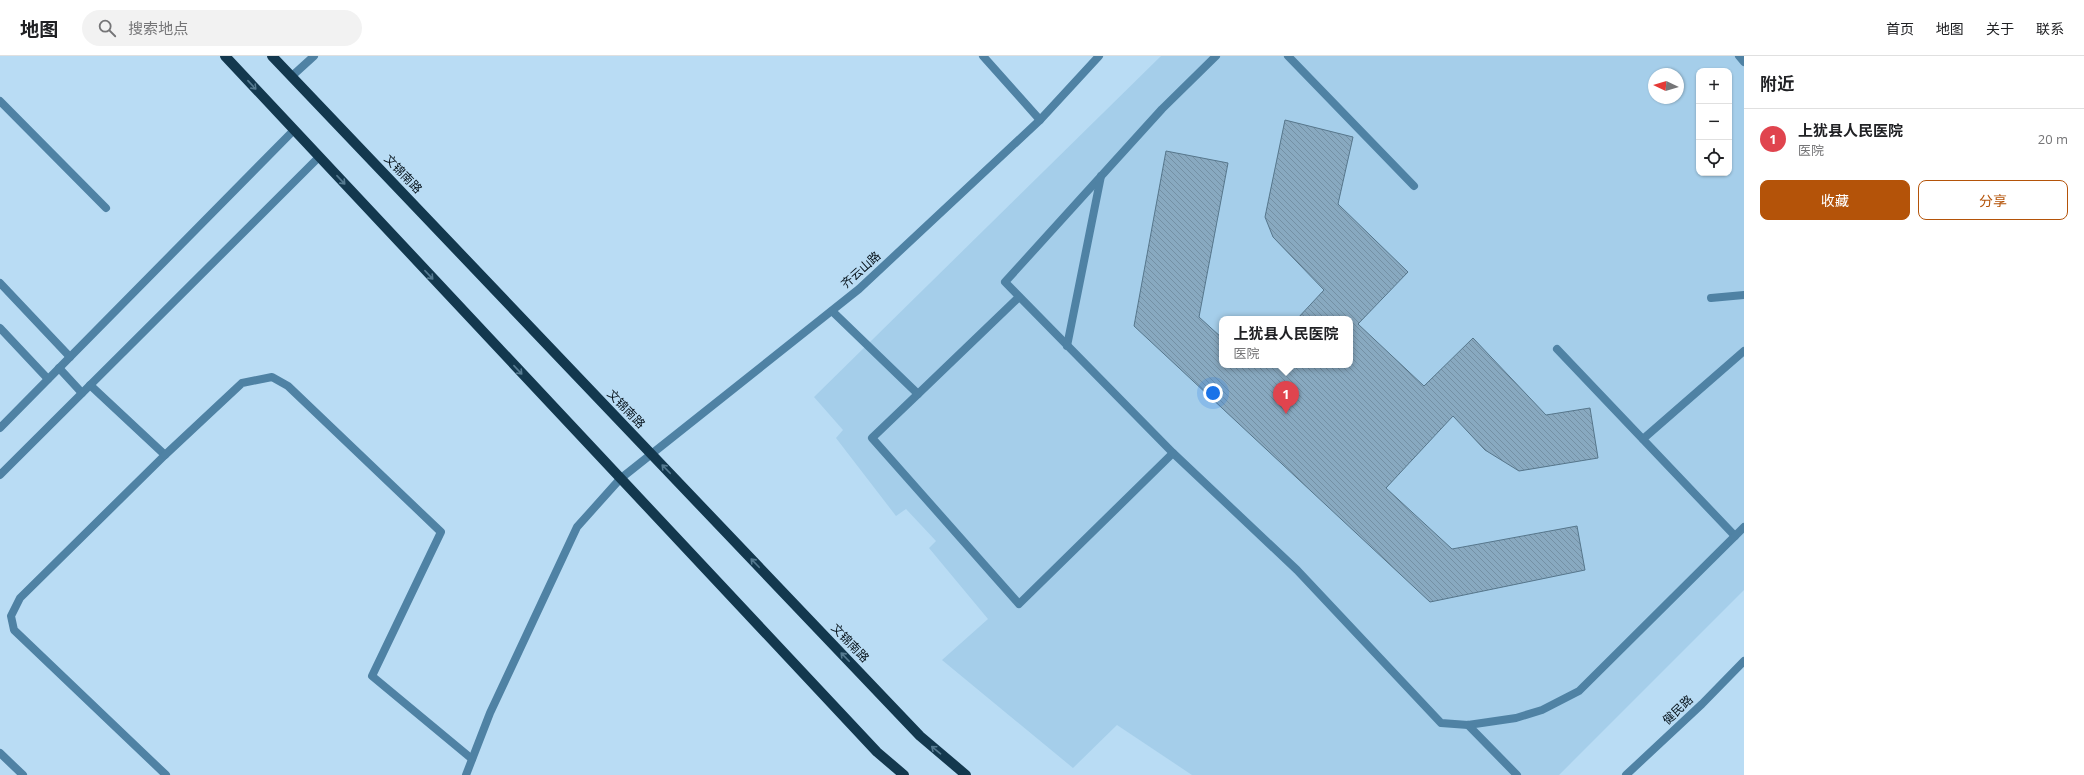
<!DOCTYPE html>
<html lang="zh">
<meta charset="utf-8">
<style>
:root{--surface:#fff;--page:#f2f2f2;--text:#202124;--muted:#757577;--line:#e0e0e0;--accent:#b45309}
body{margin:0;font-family:"Open Sans","Noto Sans SC",sans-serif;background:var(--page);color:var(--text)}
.controls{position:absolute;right:12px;top:12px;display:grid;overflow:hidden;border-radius:8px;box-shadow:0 1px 3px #0004}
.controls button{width:36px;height:36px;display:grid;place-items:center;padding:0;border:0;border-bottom:1px solid var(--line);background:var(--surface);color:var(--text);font:20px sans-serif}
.compass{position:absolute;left:1648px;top:12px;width:36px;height:36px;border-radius:50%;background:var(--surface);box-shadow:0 1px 3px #0004;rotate:274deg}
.you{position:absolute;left:1213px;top:337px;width:14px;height:14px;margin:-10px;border:3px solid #fff;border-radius:50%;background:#1a73e8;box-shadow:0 0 0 6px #1a73e833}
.badge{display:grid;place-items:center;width:26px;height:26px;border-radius:50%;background:var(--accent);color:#fff;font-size:13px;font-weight:700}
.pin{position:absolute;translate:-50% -33px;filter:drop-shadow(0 1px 2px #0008)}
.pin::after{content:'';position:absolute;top:21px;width:14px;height:12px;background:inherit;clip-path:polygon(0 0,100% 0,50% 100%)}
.popup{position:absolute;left:1219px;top:260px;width:134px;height:52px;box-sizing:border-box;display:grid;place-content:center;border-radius:8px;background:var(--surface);filter:drop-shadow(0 1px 3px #0005);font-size:13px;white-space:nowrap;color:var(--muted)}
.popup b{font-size:15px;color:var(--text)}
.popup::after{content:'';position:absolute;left:50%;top:100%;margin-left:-8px;border:8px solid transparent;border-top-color:var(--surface)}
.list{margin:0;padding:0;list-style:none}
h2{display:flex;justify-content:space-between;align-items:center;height:52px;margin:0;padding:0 16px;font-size:17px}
h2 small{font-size:13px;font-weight:400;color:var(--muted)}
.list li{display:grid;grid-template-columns:26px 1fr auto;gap:12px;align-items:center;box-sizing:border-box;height:60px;padding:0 16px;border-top:1px solid var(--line)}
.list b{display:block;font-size:15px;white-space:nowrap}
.list p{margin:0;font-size:13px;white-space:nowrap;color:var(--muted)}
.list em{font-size:13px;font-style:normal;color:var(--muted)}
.actions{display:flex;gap:8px;padding:12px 16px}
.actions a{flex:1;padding:9px 0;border:1px solid var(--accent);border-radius:8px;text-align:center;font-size:14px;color:var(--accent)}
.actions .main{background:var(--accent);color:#fff}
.icon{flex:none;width:22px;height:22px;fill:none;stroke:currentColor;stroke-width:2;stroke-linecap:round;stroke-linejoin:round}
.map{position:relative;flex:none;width:1744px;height:719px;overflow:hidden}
header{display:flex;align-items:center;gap:24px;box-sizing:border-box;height:56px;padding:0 20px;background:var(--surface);border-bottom:1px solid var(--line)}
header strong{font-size:19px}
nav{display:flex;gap:22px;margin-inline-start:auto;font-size:14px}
.search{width:280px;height:36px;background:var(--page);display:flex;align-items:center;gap:10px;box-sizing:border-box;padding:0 14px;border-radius:22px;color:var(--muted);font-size:15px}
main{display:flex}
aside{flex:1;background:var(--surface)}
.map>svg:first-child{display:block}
</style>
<header>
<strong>地图</strong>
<div class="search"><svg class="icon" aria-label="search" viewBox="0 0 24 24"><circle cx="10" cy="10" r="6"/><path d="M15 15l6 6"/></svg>搜索地点</div>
<nav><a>首页</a><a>地图</a><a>关于</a><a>联系</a></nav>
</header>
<main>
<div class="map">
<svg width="1744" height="719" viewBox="0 0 1744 719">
<defs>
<pattern id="building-back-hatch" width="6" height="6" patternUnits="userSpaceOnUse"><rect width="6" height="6" fill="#88a9c0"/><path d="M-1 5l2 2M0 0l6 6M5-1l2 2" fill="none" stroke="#7490a4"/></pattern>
</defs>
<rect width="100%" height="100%" fill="#b9dcf4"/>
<!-- built -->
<path fill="#a5ceea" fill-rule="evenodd" d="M1161 0H1744V534L1559 719H1192L1117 669 1073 712 942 604 988 563 929 492 936 485 906 453 896 460 836 382 843 374 814 341ZM1699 15H1729V117H1699ZM1654 18H1678V42H1654ZM1222 263H1350V309H1222Z"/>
<!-- building -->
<polygon fill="url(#building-back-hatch)" stroke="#56768b" points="1285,64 1353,81 1338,148 1408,216 1358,268 1424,330 1473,282 1546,359 1590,352 1598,402 1519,415 1485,394 1453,360 1386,432 1452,493 1577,470 1585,514 1430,546 1134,270 1166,95 1228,107 1199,261 1222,282 1222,309 1350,309 1350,263 1297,263 1324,234 1273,181 1265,161"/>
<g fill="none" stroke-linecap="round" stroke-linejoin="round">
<!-- service -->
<g stroke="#4f82a4" stroke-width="8">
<polyline points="1288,0 1414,130"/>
<polyline points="1711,242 1744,239"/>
<polyline points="1557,293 1735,480"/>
<polyline points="1643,383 1744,295"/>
</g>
<!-- minor -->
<g stroke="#4f82a4" stroke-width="8">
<polyline points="983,0 1040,64"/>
<polyline points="1216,0 1162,53 1005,226 1173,397 1297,514 1441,667 1468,669 1516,662 1542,654 1579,635 1744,471"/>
<polyline points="1739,0 1744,6"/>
<polyline points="292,20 314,0"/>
<polyline points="0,45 106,152"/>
<polyline points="0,227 70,301"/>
<polyline points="832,255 918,338 1019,241"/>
<polyline points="0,272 48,323"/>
<polyline points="1067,290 1101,120"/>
<polyline points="90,329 165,399 20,542 11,560 14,574 166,719"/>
<polyline points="918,338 872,382 1019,548 1173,397"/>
<polyline points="165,399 242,327 272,321 288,330 441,476 372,620 472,703"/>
<polyline points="1468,669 1517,719"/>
<polyline points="0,697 23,719"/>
<polyline points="466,719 490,657 577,471 620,423"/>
</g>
<!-- tertiary -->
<g stroke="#4f82a4" stroke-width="8">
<polyline points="59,312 82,337"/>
<polyline points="0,372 294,74"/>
<polyline points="0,419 319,101"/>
<polyline points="620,423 859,233 1040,64 1099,0"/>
<polyline points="1626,719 1702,648 1744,605"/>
</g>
<!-- primary -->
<g stroke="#13384e" stroke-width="10">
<polyline points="225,0 877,696 904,719"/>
<polyline points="272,0 920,680 966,719"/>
</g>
</g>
<!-- one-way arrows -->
<defs><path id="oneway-shaft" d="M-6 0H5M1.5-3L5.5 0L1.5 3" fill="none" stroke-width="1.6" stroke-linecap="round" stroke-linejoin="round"/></defs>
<g stroke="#557a90">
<use href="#oneway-shaft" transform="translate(252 29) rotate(47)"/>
<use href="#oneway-shaft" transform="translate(341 124) rotate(47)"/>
<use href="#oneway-shaft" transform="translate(429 219) rotate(47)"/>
<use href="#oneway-shaft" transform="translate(518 314) rotate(47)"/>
<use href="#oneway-shaft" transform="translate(666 413) rotate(-134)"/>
<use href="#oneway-shaft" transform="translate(755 507) rotate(-134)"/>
<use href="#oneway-shaft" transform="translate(845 601) rotate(-134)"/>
<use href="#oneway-shaft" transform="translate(936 694) rotate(-140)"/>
</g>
<g text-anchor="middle" stroke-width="3" stroke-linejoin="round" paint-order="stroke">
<!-- street labels -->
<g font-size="12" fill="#051119" stroke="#b9dcf4">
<text transform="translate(403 118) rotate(46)" y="4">文锦南路</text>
<text transform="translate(861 214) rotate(-42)" y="4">齐云山路</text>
<text transform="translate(626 353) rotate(46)" y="4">文锦南路</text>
<text transform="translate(850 587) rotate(46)" y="4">文锦南路</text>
<text transform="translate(1678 654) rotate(-43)" y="4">健民路</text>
</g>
</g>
</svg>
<div class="controls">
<button>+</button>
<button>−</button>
<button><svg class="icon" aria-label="locate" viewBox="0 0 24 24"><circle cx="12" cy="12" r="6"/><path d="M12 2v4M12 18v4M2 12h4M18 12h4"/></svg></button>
</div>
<svg class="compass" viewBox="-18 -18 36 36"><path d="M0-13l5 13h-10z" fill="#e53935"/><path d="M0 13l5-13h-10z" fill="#757577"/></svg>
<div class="you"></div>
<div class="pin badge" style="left:1286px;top:358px;background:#e0444e">1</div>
<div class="popup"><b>上犹县人民医院</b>医院</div>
</div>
<aside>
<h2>附近<small></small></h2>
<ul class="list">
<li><span class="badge" style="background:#e0444e">1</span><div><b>上犹县人民医院</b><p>医院</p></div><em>20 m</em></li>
</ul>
<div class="actions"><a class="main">收藏</a><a>分享</a></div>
</aside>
</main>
